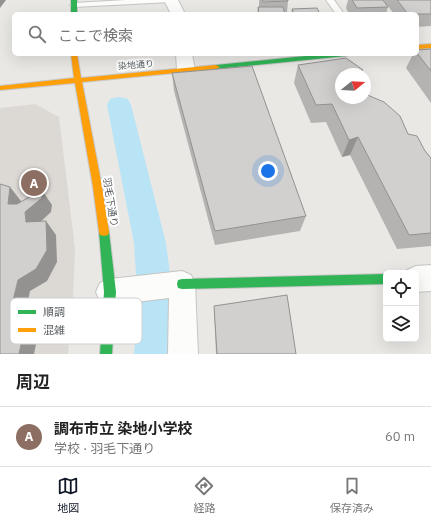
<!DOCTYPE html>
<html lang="ja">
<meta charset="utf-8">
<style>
:root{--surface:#fff;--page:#f2f2f2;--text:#222;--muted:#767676;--line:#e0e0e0;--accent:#111827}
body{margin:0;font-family:"IBM Plex Sans","Noto Sans JP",sans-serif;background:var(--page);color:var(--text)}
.controls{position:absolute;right:12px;bottom:12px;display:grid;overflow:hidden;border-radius:6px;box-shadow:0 4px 16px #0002}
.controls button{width:36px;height:36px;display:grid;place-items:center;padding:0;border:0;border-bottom:1px solid var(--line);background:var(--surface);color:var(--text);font:20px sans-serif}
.compass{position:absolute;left:335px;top:68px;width:36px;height:36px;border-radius:50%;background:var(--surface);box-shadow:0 4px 16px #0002;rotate:72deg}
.you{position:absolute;left:268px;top:171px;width:14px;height:14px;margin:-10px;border:3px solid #fff;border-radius:50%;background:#1a73e8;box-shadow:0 0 0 6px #1a73e833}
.badge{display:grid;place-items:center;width:26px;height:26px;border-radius:50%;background:var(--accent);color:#fff;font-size:13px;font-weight:700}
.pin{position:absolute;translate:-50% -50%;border:2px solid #fff;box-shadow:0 1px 4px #0006}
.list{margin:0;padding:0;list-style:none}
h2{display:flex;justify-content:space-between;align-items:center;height:52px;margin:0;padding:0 16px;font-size:17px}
h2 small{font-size:13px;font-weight:400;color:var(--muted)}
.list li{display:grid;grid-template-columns:26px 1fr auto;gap:12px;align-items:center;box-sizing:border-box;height:60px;padding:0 16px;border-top:1px solid var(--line)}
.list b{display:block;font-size:15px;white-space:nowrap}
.list p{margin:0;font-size:13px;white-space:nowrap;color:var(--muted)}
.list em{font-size:13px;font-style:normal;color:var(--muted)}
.icon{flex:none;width:22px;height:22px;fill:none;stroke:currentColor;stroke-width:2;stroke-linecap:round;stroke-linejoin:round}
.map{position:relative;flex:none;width:431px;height:354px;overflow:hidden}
.search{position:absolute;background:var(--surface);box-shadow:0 4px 16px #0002;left:12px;right:12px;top:12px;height:44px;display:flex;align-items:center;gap:10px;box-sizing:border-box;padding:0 14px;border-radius:6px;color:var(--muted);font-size:15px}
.sheet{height:112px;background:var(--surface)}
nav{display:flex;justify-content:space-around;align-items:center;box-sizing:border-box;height:56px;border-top:1px solid var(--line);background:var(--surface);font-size:11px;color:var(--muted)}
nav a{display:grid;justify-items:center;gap:2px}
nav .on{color:var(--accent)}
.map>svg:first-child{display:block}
</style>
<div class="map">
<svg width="431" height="354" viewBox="0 0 431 354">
<rect width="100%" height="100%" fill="#eae8e5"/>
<!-- education -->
<polygon fill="#dcd8d4" points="35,104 59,117 75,249 73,297 68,354 0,354 0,108"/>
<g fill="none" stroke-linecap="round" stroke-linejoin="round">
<!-- canal -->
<polygon fill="#b8e4f6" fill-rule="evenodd" points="119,97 128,99 131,105 166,243 174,305 174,354 134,354 138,305 134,243 107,105 110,99"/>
<!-- lane casing -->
<g stroke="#c5c5c4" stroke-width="2">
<g id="lane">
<polygon points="126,0 175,0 171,2 74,7 70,5 74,3"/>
<polygon points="326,0 334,0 344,14 336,14"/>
</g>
</g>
<!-- street casing -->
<g stroke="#c5c5c4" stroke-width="2">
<g id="street">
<polygon points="164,0 178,0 185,14 171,14"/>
<polygon points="176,54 192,54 195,70 192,74 186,75 180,74 177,70"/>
<polygon points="431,265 431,291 416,292 416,273 405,273 407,270 416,266"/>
<polygon points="182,271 191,275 195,284 198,354 168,354 169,298 110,305 100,301 96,292 100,283 110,279"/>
</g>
</g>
<!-- fast casing -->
<g stroke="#c6c7c7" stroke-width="2">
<g id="fast">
<rect x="71" y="0" width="6" height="14"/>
<polygon points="325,54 349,54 346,56 216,69 212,67 216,65"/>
<polygon points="104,228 108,229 109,232 116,292 112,354 100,354 104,292 99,232 100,229"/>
<polygon points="386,274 386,284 182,289 178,288 177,284 178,280 182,279"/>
</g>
</g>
<!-- slow casing -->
<g stroke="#c6c7c7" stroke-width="2">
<g id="slow">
<polygon points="431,44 431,48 417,49 417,45"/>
<polygon points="71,54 77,54 81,78 216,65 220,67 216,69 82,82 102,187 109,232 108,235 104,236 100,235 99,232 93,187 75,83 0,90 0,86 74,78"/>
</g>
</g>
<!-- lane -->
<use href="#lane" fill="#fcfcfb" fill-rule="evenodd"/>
<!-- street -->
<use href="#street" fill="#fcfcfb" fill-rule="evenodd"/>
<!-- fast -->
<use href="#fast" fill="#30b455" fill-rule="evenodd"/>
<!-- slow -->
<use href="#slow" fill="#ff9f0a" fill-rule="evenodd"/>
</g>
<!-- wall -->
<g fill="#b5b3b1">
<polygon points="259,0 288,0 288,1 287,13 257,14 258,7 259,7"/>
<polygon points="348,0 383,0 388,7 386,14 349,14 346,8"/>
<polygon points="383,0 431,0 431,26 417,27 417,14 394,14"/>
<polygon points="292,9 320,14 291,14"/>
<polygon points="431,49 431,103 406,68 413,54 417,54 417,50"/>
<polygon points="298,65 341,74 408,134 425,151 431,158 431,246 397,249 350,155 342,157 326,122 311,123 294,83"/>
<polygon points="172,73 306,216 300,231 215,245 174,91"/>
<polygon points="214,306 296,354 216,354"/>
</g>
<!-- shaded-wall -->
<g fill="#939290">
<polygon points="0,0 6,0 0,8"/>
<polygon points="363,70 362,74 353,74"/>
<polygon points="358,137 350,155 342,157 349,140"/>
<polygon points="10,187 21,201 19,218 8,204"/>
<polygon points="42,190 52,205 51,212 36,226 26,222 25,212"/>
<polygon points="46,221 56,235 57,262 47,281 30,291 24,322 10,313 18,280"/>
<polygon points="28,311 41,320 34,354 19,354"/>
</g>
<!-- building -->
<g fill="#d2d0ce" stroke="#939290">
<polygon points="262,0 288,0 288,1 263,2"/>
<polygon points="352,0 383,0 388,7 357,8"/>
<polygon points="397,0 431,0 431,14 408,14"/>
<polygon points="258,7 283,7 285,14 259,14"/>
<polygon points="317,8 320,14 294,14 292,9"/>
<polygon points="431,49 431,71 417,53 417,50"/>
<polygon points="346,58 363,70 353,74 341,74 341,98 365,98 365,94 384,102 400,116 408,134 417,136 425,151 431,158 431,233 409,235 358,137 349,140 332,104 316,105 298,65"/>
<polygon points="252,66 306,216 215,231 172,73"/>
<polygon points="0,184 10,187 8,204 17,204 42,190 42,198 25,212 26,222 46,221 47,250 36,269 18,280 10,313 28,311 19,354 0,354"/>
<polygon points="287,295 296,354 217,354 214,306"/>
</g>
<g text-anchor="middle" stroke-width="4" stroke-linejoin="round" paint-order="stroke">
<!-- far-street labels -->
<g font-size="9" fill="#5a5f62" stroke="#fff">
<text transform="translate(136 65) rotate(-5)" y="3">染地通り</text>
</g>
<!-- street labels -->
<g font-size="10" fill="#5a5f62" stroke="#fff">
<text transform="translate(111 202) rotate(81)" y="4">羽毛下通り</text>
</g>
</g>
<!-- legend -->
<rect x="10" y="298" width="132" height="46" rx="6" fill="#fff" stroke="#cecfd0" stroke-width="1"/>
<rect x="18" y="310" width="18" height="4" fill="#30b455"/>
<rect x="18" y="328" width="18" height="4" fill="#ff9f0a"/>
<g font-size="11" fill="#5a5f62">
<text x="43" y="316">順調</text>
<text x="43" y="334">混雑</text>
</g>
</svg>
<div class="controls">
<button><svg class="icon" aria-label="locate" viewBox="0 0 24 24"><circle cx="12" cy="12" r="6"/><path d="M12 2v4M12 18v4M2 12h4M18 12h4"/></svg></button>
<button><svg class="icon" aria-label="layers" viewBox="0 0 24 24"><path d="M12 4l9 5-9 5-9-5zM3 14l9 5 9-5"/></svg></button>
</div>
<svg class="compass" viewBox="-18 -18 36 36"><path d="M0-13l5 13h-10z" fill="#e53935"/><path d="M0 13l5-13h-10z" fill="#767676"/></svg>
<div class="you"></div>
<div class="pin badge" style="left:34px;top:183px;background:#8d6e63">A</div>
<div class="search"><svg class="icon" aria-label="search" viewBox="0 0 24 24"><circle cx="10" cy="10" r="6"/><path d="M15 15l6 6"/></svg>ここで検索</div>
</div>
<section class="sheet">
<h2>周辺<small></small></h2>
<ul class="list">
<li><span class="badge" style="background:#8d6e63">A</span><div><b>調布市立 染地小学校</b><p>学校 · 羽毛下通り</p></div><em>60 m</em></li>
</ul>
</section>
<nav>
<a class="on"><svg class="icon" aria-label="map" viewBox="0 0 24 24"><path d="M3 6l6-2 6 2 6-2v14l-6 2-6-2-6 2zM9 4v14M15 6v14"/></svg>地図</a>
<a><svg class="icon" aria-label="directions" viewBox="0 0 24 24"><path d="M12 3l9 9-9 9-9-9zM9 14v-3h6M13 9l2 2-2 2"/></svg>経路</a>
<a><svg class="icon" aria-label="saved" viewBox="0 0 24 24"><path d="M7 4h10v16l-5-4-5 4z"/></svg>保存済み</a>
</nav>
